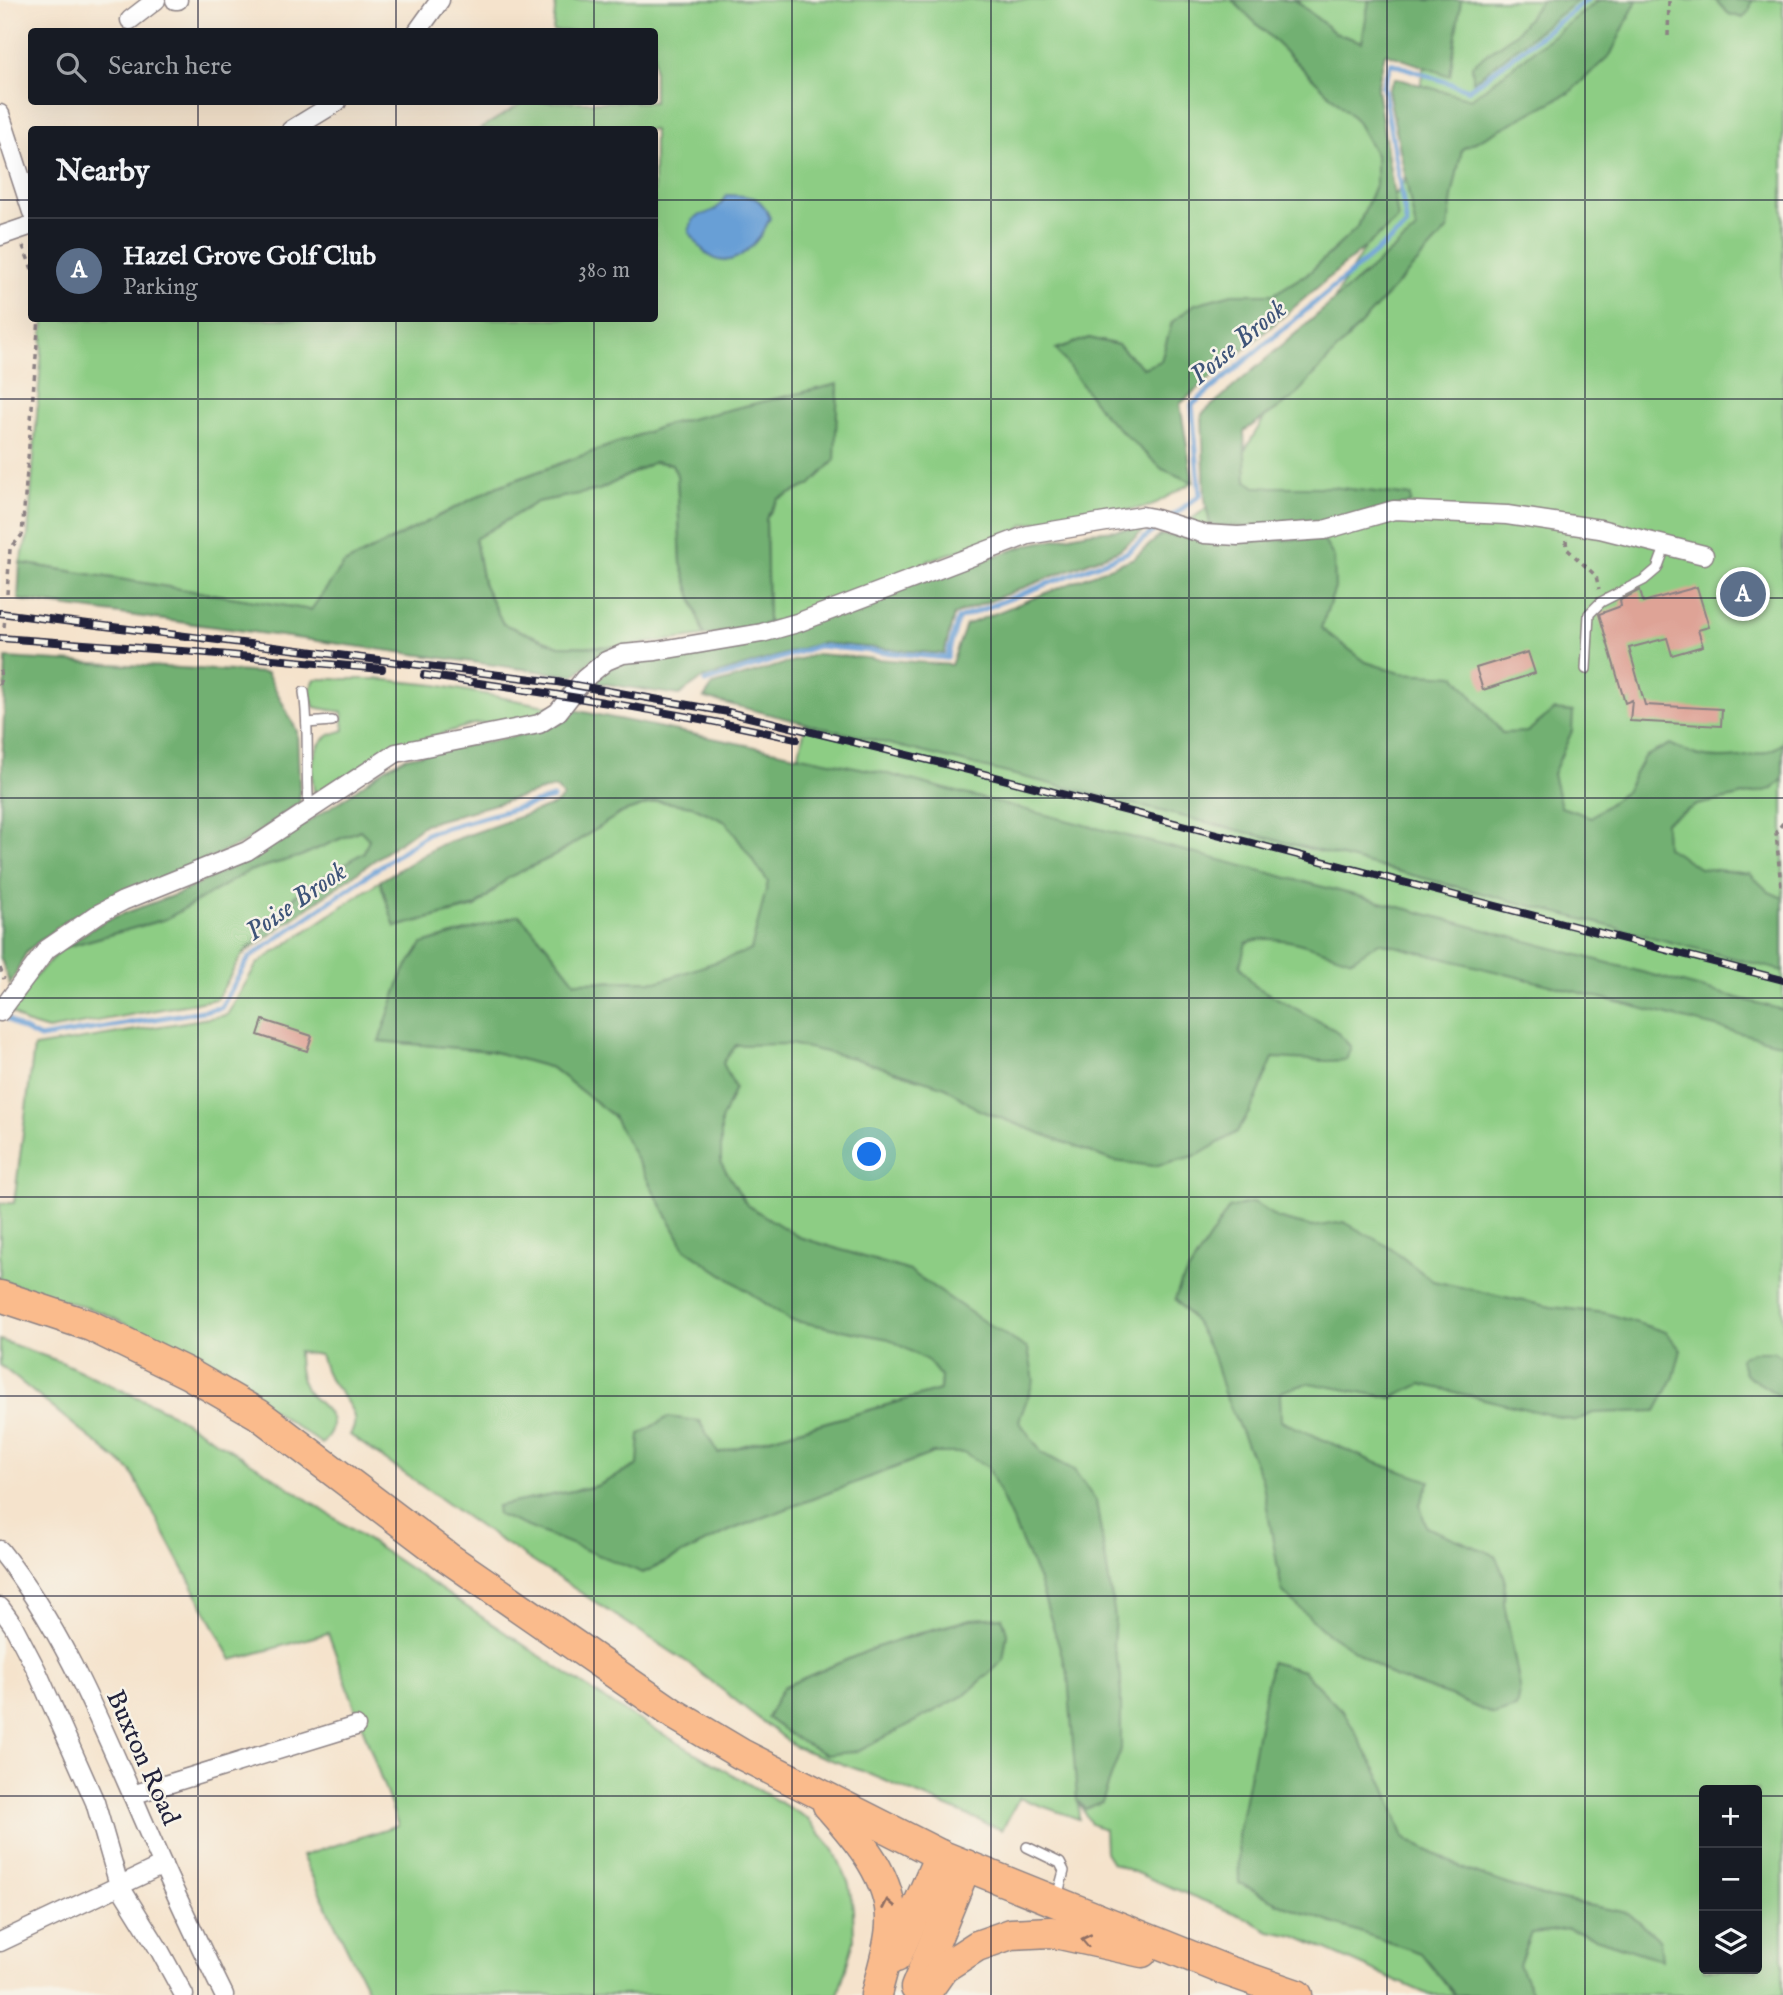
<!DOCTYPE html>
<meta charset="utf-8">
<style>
:root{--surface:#171b24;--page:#242831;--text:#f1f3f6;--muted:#9ea1a6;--line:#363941;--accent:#d690ce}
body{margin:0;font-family:"IM FELL English",serif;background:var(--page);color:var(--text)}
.controls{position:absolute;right:21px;bottom:21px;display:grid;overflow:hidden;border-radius:7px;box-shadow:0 7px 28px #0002}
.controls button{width:63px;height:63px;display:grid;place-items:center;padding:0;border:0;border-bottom:2px solid var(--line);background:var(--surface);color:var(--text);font:35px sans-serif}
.you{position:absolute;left:870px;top:1155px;width:24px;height:24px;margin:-18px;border:5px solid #fff;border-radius:50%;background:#1a73e8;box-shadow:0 0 0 10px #1a73e833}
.badge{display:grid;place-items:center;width:46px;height:46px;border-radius:50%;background:var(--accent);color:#fff;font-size:23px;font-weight:700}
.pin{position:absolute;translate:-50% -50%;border:4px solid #fff;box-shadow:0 2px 7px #0006}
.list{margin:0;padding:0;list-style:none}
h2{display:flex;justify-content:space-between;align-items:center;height:91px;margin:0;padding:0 28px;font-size:30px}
h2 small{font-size:23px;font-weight:400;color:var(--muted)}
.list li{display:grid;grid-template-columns:46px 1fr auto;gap:21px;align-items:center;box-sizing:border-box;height:105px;padding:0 28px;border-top:2px solid var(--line)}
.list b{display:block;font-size:26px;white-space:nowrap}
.list p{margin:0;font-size:23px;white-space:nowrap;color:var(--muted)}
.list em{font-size:23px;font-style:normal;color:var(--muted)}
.icon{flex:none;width:38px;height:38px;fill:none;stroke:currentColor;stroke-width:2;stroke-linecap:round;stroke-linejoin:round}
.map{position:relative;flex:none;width:1783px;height:1995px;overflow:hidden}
.search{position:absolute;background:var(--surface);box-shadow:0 7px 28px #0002;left:28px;top:28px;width:630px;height:77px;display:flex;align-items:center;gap:18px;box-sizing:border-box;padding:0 24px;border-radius:7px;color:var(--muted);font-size:26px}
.panel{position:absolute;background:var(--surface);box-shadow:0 7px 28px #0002;left:28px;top:126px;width:630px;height:196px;border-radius:7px}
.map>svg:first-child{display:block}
</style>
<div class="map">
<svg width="1783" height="1995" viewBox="0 0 1783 1995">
<rect width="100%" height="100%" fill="#f7f3e8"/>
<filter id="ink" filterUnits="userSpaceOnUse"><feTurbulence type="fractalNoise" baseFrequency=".0143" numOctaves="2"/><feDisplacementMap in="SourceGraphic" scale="14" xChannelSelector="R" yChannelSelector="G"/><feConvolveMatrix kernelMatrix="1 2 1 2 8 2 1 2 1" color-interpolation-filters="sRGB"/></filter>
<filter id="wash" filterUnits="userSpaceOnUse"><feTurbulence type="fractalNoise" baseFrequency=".00686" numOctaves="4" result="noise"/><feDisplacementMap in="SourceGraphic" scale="28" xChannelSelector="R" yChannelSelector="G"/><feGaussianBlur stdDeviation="1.57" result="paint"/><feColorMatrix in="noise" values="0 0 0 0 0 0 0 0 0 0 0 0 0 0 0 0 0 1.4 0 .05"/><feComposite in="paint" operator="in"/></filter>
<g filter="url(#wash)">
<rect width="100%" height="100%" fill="#f5e3cc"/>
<!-- green -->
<g fill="#8dcd84" stroke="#587860" stroke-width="2" fill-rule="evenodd">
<polygon points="556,0 1232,0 1356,120 1376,155 1376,183 1358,227 1310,272 1274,294 1232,294 1172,322 1162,361 1143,368 1118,345 1089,338 1056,349 1162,469 1193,482 1151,506 1074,520 1060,518 1024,525 1015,533 930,560 913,572 802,615 768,623 766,519 778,499 810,485 836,420 838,384 669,424 496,487 344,564 311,610 20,563 28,536 44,319 654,318 654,130 480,129 524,102 654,102 654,32 553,31"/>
<polygon points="1295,0 1369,0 1363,42 1335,33"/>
<path d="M1435 0H1783V1995H1429L1295 1936 1269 1931 1248 1919 1112 1863 1105 1852 1104 1829 1091 1824 1078 1802 1079 1819 1019 1798 1002 1830 862 1771 795 1747 684 1660 480 1527 350 1435C365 1413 338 1395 328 1376 324 1370 323 1362 320 1355L298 1352C298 1366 299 1377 306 1389 313 1401 333 1410 332 1425 332 1432 326 1439 322 1444L199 1360 103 1313 0 1280V1203H14L34 1047 227 1015 257 964 380 881 395 927 476 907 509 877 554 856 621 813 657 801 692 806 726 822 768 881 820 666 954 676 1127 569 1215 501 1404 181ZM519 915 547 946 575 982 659 981 613 1115 552 1068 491 1051 379 1041ZM941 1379 987 1465 965 1453H933L731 1530 643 1573 498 1506 597 1486 639 1465 699 1421 717 1453 940 1390ZM1002 1617 1007 1633 1003 1661 965 1695 783 1687C853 1657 925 1622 1002 1617ZM1704 1790H1757V1969H1704Z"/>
<polygon points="654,462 672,464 677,475 681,563 704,636 617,647 559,646 503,624 483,583 475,539 537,502 599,490"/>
<path d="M315 679H376L436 685 551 707 540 719 474 724 424 739 355 770 325 789 314 792C311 774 310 748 328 736 332 733 340 732 344 730L342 712 314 707 309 691Z"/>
<polygon points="360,830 369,839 364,852 297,894 242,955 217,999 48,1030 25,1023 9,1010 31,981 62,948 166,919 249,871 301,856"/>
<polygon points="0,1340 61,1362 169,1412 263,1470 613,1705 807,1818 834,1850 849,1884 853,1909 854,1940 838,1995 370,1995 302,1856 398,1825 328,1633 232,1660 131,1471 0,1365"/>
</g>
<!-- forest -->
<g fill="#72b072" stroke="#4a6956" stroke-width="2">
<polygon points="1232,0 1295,0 1335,33 1362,42 1369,0 1461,0 1450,76 1385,53 1377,89 1398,219 1180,404 1193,482 1162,469 1104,415 1056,349 1089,338 1118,345 1143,368 1161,361 1172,322 1195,304 1232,294 1274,294 1310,272 1358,227 1376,183 1376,155 1356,120"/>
<polygon points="1542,0 1578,0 1473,82 1472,65 1516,33"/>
<polygon points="1599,0 1637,0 1611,54 1569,93 1462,149 1452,197 1448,229 1293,398 1244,431 1246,480 1255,487 1332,487 1411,496 1411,503 1319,524 1251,527 1210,525 1205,499 1202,414 1416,230 1388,90 1395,78 1471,99"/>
<polygon points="1715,0 1752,0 1750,9 1743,18 1729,14"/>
<polygon points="838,384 835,460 810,485 778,499 766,519 768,623 704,636 681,563 677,475 672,464 654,462 599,490 537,502 475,539 483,583 503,624 559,646 617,647 599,654 574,676 18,600 20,563 311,610 344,564 496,487 669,424"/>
<path d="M1147 528 1119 550 954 615 944 654 820 643 702 679 679 695 593 682C608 665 625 661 647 658L930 577 1031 544 1090 532Z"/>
<path d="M1161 535 1243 542 1322 538 1334 557 1335 588 1321 628 1366 662 1400 673 1456 676 1502 733 1527 732 1554 710 1573 712 1572 731 1553 774 1561 807 1591 817 1625 792 1644 757 1670 744C1678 748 1687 752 1696 755 1716 761 1769 758 1783 742V779L1773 789 1697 805 1665 822 1666 847 1700 868 1750 874 1769 892 1783 898V971L1237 830 704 698 713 685 817 654 951 665 966 625 1134 558Z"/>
<polygon points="6,658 267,673 297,731 300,802 244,843 67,920 27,951 10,985 0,956 0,826"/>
<path d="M574 710 884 773 1366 898 1783 1010V1044L1379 942 1352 960C1321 951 1277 930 1246 943L1240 966 1255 986 1335 1030 1351 1047 1346 1060 1328 1061 1273 1058 1254 1104 1237 1132 1198 1155 1154 1166 1113 1161 977 1109 945 1087 853 1058 790 1044 736 1045 723 1063 735 1088 721 1121V1163L747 1205 799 1237 910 1271 983 1321 1028 1349 1034 1380 1019 1421 1042 1453 1074 1470 1096 1501 1115 1617 1113 1645 1121 1676V1749L1102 1802 1085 1809 1077 1800 1068 1675 1038 1578 988 1467 965 1453H933L731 1530 643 1573 498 1515 497 1506 597 1486 638 1465 640 1434 668 1417 699 1421 718 1453 940 1390 941 1377 928 1361 889 1339 790 1320 685 1249 613 1116 552 1068 491 1051 379 1041 403 973 422 944 519 915 547 946 575 982 660 981 751 950 768 882 726 822 692 806 657 801 621 813 554 856 509 877 476 906 395 927 380 881 440 845 556 804 563 797 556 788 545 790 425 824 242 955 297 894 364 852 369 839 360 830 301 856 249 871 166 919 62 948 106 920 180 893 253 857 345 798 384 769 404 758 540 731 567 720Z"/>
<polygon points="1254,1202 1277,1218 1312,1227 1344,1222 1389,1247 1433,1281 1551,1307 1606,1313 1666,1332 1681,1350 1674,1377 1656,1411 1593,1413 1576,1421 1421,1384 1392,1398 1309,1383 1280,1392 1281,1421 1374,1462 1430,1481 1420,1504 1426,1527 1495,1555 1505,1578 1504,1603 1520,1687 1516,1708 1494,1715 1450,1696 1394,1677 1323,1630 1282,1591 1262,1479 1224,1393 1213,1356 1196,1323 1175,1299 1181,1283 1229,1208"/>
<polygon points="1753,1352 1774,1352 1783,1357 1783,1398 1745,1374 1740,1358"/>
<polygon points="1002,1617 1007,1633 1003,1661 965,1695 859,1751 827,1755 800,1741 767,1718 783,1687 877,1647 970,1619"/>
<polygon points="1271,1662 1303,1671 1345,1714 1385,1786 1404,1838 1466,1870 1542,1896 1628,1913 1660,1940 1662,1960 1568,1929 1531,1933 1519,1965 1533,1995 1455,1995 1421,1953 1286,1907 1239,1883 1238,1836"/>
</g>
<!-- water -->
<path fill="#689fd6" stroke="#456088" stroke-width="2" d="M727 195C751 196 760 194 770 218 762 237 737 272 711 257 702 252 695 240 689 232 693 211 700 218 714 210 720 207 723 200 727 195Z"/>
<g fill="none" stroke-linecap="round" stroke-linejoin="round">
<!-- stream -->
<g stroke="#689fd6" stroke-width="5">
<polyline points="1170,518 1200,495 1192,405 1407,226 1383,86 1391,63 1469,90 1587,0"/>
<polyline points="705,682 818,646 947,658 958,619 1126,553 1162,524"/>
<polyline points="2,1014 18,1027 40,1038 221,1008 249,958 428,833 553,798"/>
</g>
</g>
<g id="blocks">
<!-- building -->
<g fill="#dea396">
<polygon points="1697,587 1709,627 1698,630 1703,646 1672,655 1667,638 1629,648 1645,705 1722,709 1721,726 1630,721 1632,700 1625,703 1599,614 1621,606 1620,600 1640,590 1643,602"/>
<polygon points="1528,652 1535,673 1483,690 1476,668"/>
<polygon points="263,1020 312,1036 307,1051 258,1035"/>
</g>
</g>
</g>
<g filter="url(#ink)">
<use href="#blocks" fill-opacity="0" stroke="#8c8284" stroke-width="2"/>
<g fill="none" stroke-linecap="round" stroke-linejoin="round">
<!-- service casing -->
<g stroke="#8c8284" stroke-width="12">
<g id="service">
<polyline points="1586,669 1589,614 1601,602 1644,580 1657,569 1666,545"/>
<path d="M304 692C310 730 305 770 309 808"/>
<polyline points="307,723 332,721"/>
<polyline points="1027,1847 1060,1863 1064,1871 1057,1897"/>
</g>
</g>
<!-- minor casing -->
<g stroke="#8c8284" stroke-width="21">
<g id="minor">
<polyline points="175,0 178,0"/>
<polyline points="130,20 156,0"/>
<polyline points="417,32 440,0"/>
<polyline points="0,114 32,212"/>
<polyline points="291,130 337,102"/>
<polyline points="0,236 32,225"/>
<polyline points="0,1012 47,949 98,914 123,901 247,851 396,753 539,724 558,712 584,679 606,661 623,654 656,651 762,633 797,623 1028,535 1142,516 1153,518 1204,534 1238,536 1324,530 1394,510 1507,515 1600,529 1704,555"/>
<path d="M0 1550C58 1623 94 1707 131 1792 160 1861 191 1928 224 1995"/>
<polyline points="0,1607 13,1625 36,1669 95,1802 119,1885 160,1951 184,1995"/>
<polyline points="132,1795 356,1726"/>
<polyline points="0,1942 163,1865"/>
</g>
</g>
<!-- trunk casing -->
<g stroke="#8c8284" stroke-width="33">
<g id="trunk">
<polyline points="0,1296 91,1326 189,1374 258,1414 447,1557 674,1714 741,1754 940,1855 1225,1970 1297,1995"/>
<path d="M828 1805C857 1838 893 1878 891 1925 890 1948 881 1973 876 1995"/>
<polyline points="896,1957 940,1855"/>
<polyline points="916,1988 966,1865"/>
<polyline points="924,1995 943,1968 977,1946 1011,1934 1051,1932 1142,1952"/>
</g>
</g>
<!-- path -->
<g stroke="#8c8284" stroke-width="3.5" stroke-dasharray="5 5" stroke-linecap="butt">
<polyline points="1668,36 1669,0"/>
<polyline points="23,246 32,269"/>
<polyline points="1566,540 1567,549 1596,576 1599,589"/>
<polyline points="7,594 10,549 22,535 39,318"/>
<polyline points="4,627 5,618"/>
<polyline points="0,685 1,667"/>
<polyline points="1783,823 1776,832 1781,887 1783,888"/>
<polyline points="0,968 4,979"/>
</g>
<!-- service -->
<use href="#service" stroke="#fff" stroke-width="9"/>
<!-- minor -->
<use href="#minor" stroke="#fff" stroke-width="18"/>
<!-- trunk -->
<use href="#trunk" stroke="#fabb8c" stroke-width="30"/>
<!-- rail casing -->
<g stroke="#22223b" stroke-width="8">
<g id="rail">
<polyline points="0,613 557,682 728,712 945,764 1783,980"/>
<polyline points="0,638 196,652 382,669"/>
<path d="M424 675C548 693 673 711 796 739"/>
</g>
</g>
<!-- rail -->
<use href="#rail" stroke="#f7f3e8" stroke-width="5" stroke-dasharray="16" stroke-linecap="butt"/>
</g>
<!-- one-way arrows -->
<defs><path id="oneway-chevron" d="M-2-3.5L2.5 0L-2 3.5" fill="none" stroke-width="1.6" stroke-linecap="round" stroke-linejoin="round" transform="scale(1.75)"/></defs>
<g stroke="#8e6e64">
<use href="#oneway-chevron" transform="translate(888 1904) rotate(-101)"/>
<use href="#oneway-chevron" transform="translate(1086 1940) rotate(-168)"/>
</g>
</g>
<!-- grid -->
<path fill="none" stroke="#22223b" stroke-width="2" stroke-opacity="0.55" d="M198 0V32M396 0V32M594 0V32M792 0V1995M991 0V1995M1189 0V1995M1387 0V1995M1585 0V1995M198 102V130M396 102V130M594 102V130M0 200H32M654 200H1783M198 318V1995M396 318V1995M594 318V1995M0 399H1783M0 598H1783M0 798H1783M0 998H1783M0 1197H1783M0 1396H1783M0 1596H1783M0 1796H1704M1757 1796H1783"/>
<g text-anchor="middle" stroke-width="5" stroke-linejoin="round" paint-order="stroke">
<!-- street labels -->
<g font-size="26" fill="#22223b" stroke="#f7f3e8">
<text transform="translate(144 1757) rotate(66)" y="9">Buxton Road</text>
</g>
<!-- water labels -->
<g font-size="28" font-style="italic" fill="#3e5479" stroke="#f7f3e8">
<text transform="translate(1237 341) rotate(-40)" y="10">Poise Brook</text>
<text transform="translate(295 900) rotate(-35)" y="10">Poise Brook</text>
</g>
</g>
</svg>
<div class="controls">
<button>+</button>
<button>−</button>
<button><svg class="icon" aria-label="layers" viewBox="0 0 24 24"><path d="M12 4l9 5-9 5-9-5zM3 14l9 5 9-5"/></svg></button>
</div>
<div class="you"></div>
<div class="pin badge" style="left:1743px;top:594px;background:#5c6f8a">A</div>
<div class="search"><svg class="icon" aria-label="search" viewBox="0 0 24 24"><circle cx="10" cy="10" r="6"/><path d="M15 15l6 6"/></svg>Search here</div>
<section class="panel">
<h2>Nearby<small></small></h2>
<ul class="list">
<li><span class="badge" style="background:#5c6f8a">A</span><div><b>Hazel Grove Golf Club</b><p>Parking</p></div><em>380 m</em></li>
</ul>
</section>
</div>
